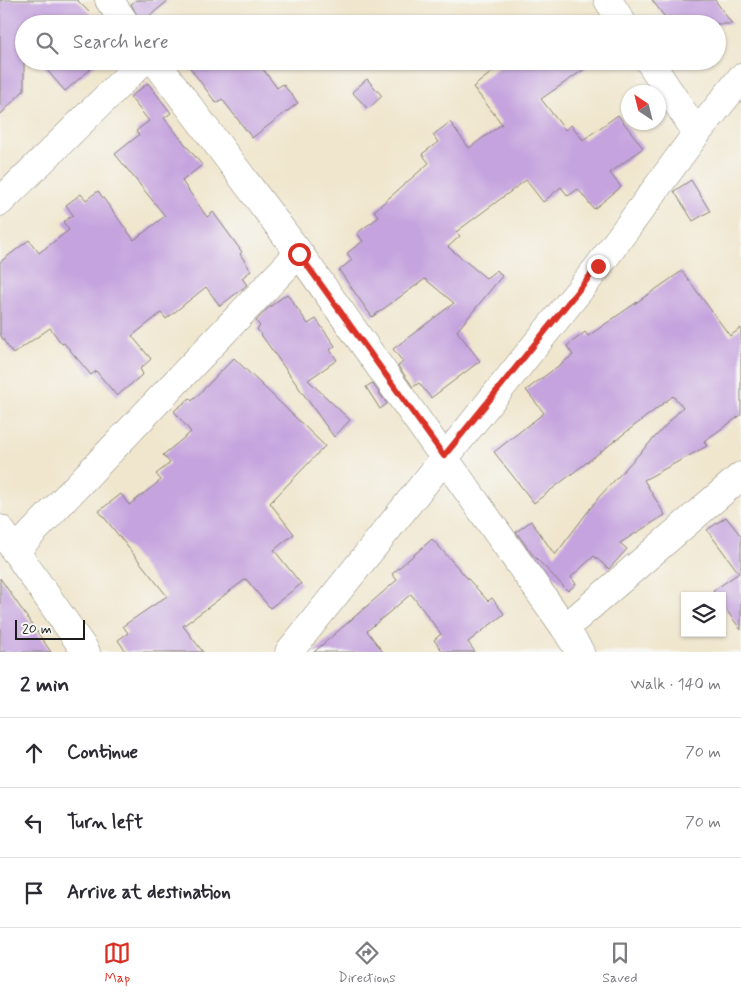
<!DOCTYPE html>
<meta charset="utf-8">
<style>
:root{--surface:#fff;--page:#f2f2f3;--text:#2b2b33;--muted:#7c7c81;--line:#e1e1e2;--accent:#d93025}
body{margin:0;font-family:Mynerve,sans-serif;background:var(--page);color:var(--text)}
.controls{position:absolute;right:15px;bottom:15px;display:grid;overflow:hidden;border-radius:0px;box-shadow:0 1px 4px #0004}
.controls button{width:45px;height:45px;display:grid;place-items:center;padding:0;border:0;border-bottom:1px solid var(--line);background:var(--surface);color:var(--text);font:25px sans-serif}
.compass{position:absolute;left:621px;top:85px;width:45px;height:45px;border-radius:50%;background:var(--surface);box-shadow:0 1px 4px #0004;rotate:325deg}
.scale{position:absolute;left:15px;bottom:12px;width:70px;box-sizing:border-box;padding-left:5px;border:2px solid #1c1c1c;border-top:0;font-size:14px;line-height:18px;white-space:nowrap;color:#1c1c1c;-webkit-text-stroke:4px #f6f6f2;paint-order:stroke}
.stop{position:absolute;width:15px;height:15px;margin:-11px;border:4px solid #d93025;border-radius:50%;background:#fff}
.stop.end{background:#d93025;border-color:#fff;box-shadow:0 1px 5px #0008}
.list{margin:0;padding:0;list-style:none}
h2{display:flex;justify-content:space-between;align-items:center;height:65px;margin:0;padding:0 20px;font-size:21px}
h2 small{font-size:16px;font-weight:400;color:var(--muted)}
.list li{display:grid;grid-template-columns:32px 1fr auto;gap:15px;align-items:center;box-sizing:border-box;height:70px;padding:0 20px;border-top:1px solid var(--line)}
.list b{display:block;font-size:19px;white-space:nowrap}
.list em{font-size:16px;font-style:normal;color:var(--muted)}
.icon{flex:none;width:28px;height:28px;fill:none;stroke:currentColor;stroke-width:2;stroke-linecap:round;stroke-linejoin:round}
.map{position:relative;flex:none;width:741px;height:652px;overflow:hidden}
.search{position:absolute;background:var(--surface);box-shadow:0 1px 4px #0004;left:15px;right:15px;top:15px;height:55px;display:flex;align-items:center;gap:12px;box-sizing:border-box;padding:0 18px;border-radius:28px;color:var(--muted);font-size:19px}
.sheet{height:275px;background:var(--surface)}
nav{display:flex;justify-content:space-around;align-items:center;box-sizing:border-box;height:70px;border-top:1px solid var(--line);background:var(--surface);font-size:14px;color:var(--muted)}
nav a{display:grid;justify-items:center;gap:2px}
nav .on{color:var(--accent)}
.map>svg:first-child{display:block}
</style>
<div class="map">
<svg width="741" height="652" viewBox="0 0 741 652">
<rect width="100%" height="100%" fill="#f6f6f2"/>
<filter id="ink" filterUnits="userSpaceOnUse"><feTurbulence type="fractalNoise" baseFrequency=".02" numOctaves="2"/><feDisplacementMap in="SourceGraphic" scale="10" xChannelSelector="R" yChannelSelector="G"/><feConvolveMatrix kernelMatrix="1 2 1 2 8 2 1 2 1" color-interpolation-filters="sRGB"/></filter>
<filter id="wash" filterUnits="userSpaceOnUse"><feTurbulence type="fractalNoise" baseFrequency=".0096" numOctaves="4" result="noise"/><feDisplacementMap in="SourceGraphic" scale="20" xChannelSelector="R" yChannelSelector="G"/><feGaussianBlur stdDeviation="1.12" result="paint"/><feColorMatrix in="noise" values="0 0 0 0 0 0 0 0 0 0 0 0 0 0 0 0 0 1.4 0 .05"/><feComposite in="paint" operator="in"/></filter>
<g filter="url(#wash)">
<rect width="100%" height="100%" fill="#f0e6cd"/>
<g id="blocks">
<!-- building -->
<g fill="#c5a3de">
<polygon points="0,0 77,0 101,24 24,24 24,90 0,115"/>
<polygon points="136,0 169,0 141,23 131,4"/>
<polygon points="652,0 715,0 732,24 670,24"/>
<polygon points="39,61 100,61 65,91"/>
<polygon points="185,61 257,61 277,88 283,84 298,103 252,138 222,99 216,103"/>
<polygon points="506,61 596,61 541,99 565,130 571,125 583,140 618,115 643,148 610,173 621,187 594,209 578,189 568,196 561,187 543,202 526,180 456,232 460,236 448,247 486,278 497,270 502,276 457,331 480,361 431,398 419,383 413,387 398,366 403,362 393,349 454,303 425,279 372,317 339,270 352,260 347,253 363,241 357,233 379,217 374,211 429,163 422,154 438,142 433,135 450,122 469,148 502,124 473,87"/>
<polygon points="367,79 382,96 368,109 352,92"/>
<polygon points="148,83 171,113 164,118 202,165 182,181 207,217 213,212 242,252 240,254 251,271 242,278 247,285 220,306 206,287 166,319 161,313 132,336 151,359 140,369 143,374 117,396 96,371 91,375 64,343 62,344 50,328 13,354 0,335 0,262 29,240 39,253 69,230 63,222 73,215 66,205 81,194 86,200 98,191 134,240 165,216 115,154 139,135 136,131 149,121 130,97"/>
<polygon points="691,180 710,211 693,221 674,191"/>
<polygon points="682,271 730,336 741,328 741,415 704,441 707,446 644,480 665,515 620,543 627,549 609,569 594,556 571,577 576,584 568,591 533,555 516,532 531,521 555,555 599,497 683,407 673,396 534,503 494,452 544,413 526,390 573,355 567,346 585,332 588,336"/>
<polygon points="287,294 308,324 316,319 335,346 330,350 337,360 308,380 350,420 334,437 257,329 260,326 256,321 268,308"/>
<polygon points="234,358 325,446 270,503 294,534 274,550 301,584 270,608 246,579 183,626 203,652 126,652 118,640 128,633 123,626 167,596 99,511 121,494 129,505 161,480 156,474 170,463 163,455 191,432 174,411 190,398 192,401"/>
<polygon points="372,383 387,404 380,409 366,387"/>
<polygon points="726,517 741,536 741,630 722,604 722,596 717,596 713,591 739,573 707,530"/>
<polygon points="432,539 488,601 492,598 504,614 468,642 475,652 443,652 434,640 441,634 411,594 367,631 383,652 314,652 397,580 392,574"/>
<polygon points="0,578 51,652 0,652"/>
</g>
</g>
</g>
<g filter="url(#ink)">
<use href="#blocks" fill-opacity="0" stroke="#868174" stroke-width="1"/>
<g fill="none" stroke-linecap="round" stroke-linejoin="round">
<!-- minor casing -->
<g stroke="#868174" stroke-width="29">
<g id="minor">
<polyline points="109,0 126,24"/>
<polyline points="608,0 623,24"/>
<polyline points="155,61 299,253 565,628 580,652"/>
<polyline points="649,61 697,133"/>
<polyline points="0,202 143,61"/>
<polyline points="0,529 86,652"/>
<polyline points="15,551 299,253"/>
<polyline points="565,628 741,476"/>
<polyline points="289,652 598,267 697,133 741,78"/>
</g>
</g>
<!-- minor -->
<use href="#minor" stroke="#fff" stroke-width="28"/>
</g>
</g>
<g fill="none" stroke-linecap="round" stroke-linejoin="round" filter="url(#ink)">
<!-- route -->
<polyline stroke="#d93025" stroke-width="6" points="299,254 444,456 598,266"/>
</g>
</svg>
<div class="controls">
<button><svg class="icon" aria-label="layers" viewBox="0 0 24 24"><path d="M12 4l9 5-9 5-9-5zM3 14l9 5 9-5"/></svg></button>
</div>
<svg class="compass" viewBox="-18 -18 36 36"><path d="M0-13l5 13h-10z" fill="#e53935"/><path d="M0 13l5-13h-10z" fill="#7c7c81"/></svg>
<div class="scale">20 m</div>
<div class="stop" style="left:299px;top:254px"></div>
<div class="stop end" style="left:598px;top:266px"></div>
<div class="search"><svg class="icon" aria-label="search" viewBox="0 0 24 24"><circle cx="10" cy="10" r="6"/><path d="M15 15l6 6"/></svg>Search here</div>
</div>
<section class="sheet">
<h2>2 min<small>Walk · 140 m</small></h2>
<ul class="list">
<li><svg class="icon" aria-label="ahead" viewBox="0 0 24 24"><path d="M12 20V5M6 11l6-6 6 6"/></svg><div><b>Continue</b></div><em>70 m</em></li>
<li><svg class="icon" aria-label="left" viewBox="0 0 24 24"><path d="M17 20v-9H6M10 6l-5 5 5 5"/></svg><div><b>Turn left</b></div><em>70 m</em></li>
<li><svg class="icon" aria-label="arrive" viewBox="0 0 24 24"><path d="M6 21V4h12l-3 4 3 4H6"/></svg><div><b>Arrive at destination</b></div></li>
</ul>
</section>
<nav>
<a class="on"><svg class="icon" aria-label="map" viewBox="0 0 24 24"><path d="M3 6l6-2 6 2 6-2v14l-6 2-6-2-6 2zM9 4v14M15 6v14"/></svg>Map</a>
<a><svg class="icon" aria-label="directions" viewBox="0 0 24 24"><path d="M12 3l9 9-9 9-9-9zM9 14v-3h6M13 9l2 2-2 2"/></svg>Directions</a>
<a><svg class="icon" aria-label="saved" viewBox="0 0 24 24"><path d="M7 4h10v16l-5-4-5 4z"/></svg>Saved</a>
</nav>
